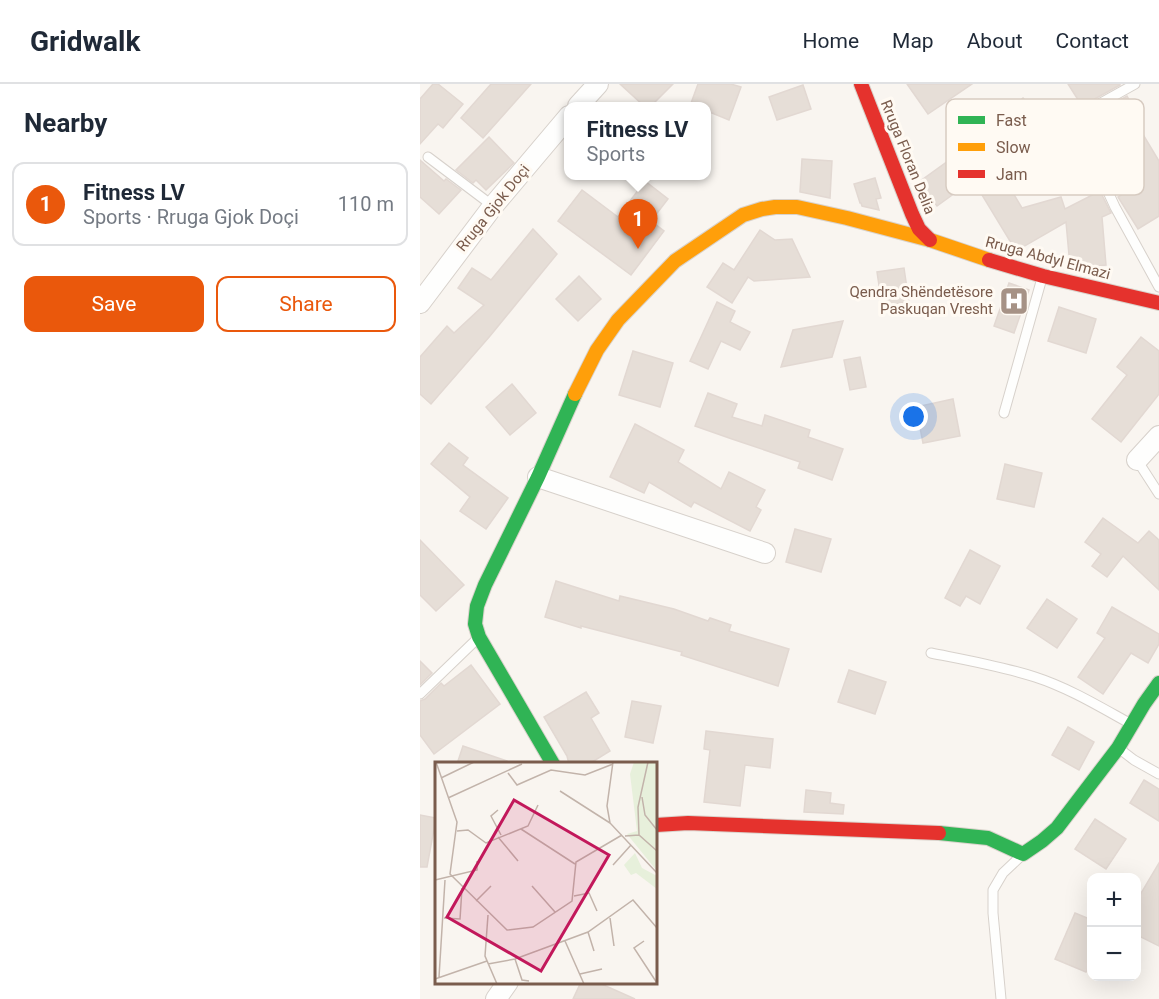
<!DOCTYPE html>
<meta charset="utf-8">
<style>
:root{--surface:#fff;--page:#f2f2f3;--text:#1f2937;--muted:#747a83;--line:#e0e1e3;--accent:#ea580c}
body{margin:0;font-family:Roboto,sans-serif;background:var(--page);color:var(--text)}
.controls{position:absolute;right:18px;bottom:18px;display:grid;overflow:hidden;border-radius:12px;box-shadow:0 6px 24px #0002}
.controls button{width:54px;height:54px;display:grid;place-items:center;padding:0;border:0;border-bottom:2px solid var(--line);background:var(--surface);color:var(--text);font:30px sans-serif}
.you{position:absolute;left:494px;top:333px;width:21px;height:21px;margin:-15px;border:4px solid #fff;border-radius:50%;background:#1a73e8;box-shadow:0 0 0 9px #1a73e833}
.badge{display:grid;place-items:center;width:39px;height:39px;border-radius:50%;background:var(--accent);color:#fff;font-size:20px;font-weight:700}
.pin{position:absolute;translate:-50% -50px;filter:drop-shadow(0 2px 3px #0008)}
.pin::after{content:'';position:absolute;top:32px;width:21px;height:18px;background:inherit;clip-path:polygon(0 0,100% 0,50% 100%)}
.popup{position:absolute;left:144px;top:18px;width:147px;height:78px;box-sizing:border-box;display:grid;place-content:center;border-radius:12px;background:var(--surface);filter:drop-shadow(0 2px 4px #0005);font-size:20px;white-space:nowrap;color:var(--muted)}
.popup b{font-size:22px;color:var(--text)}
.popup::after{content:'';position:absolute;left:50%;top:100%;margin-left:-12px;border:12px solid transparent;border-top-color:var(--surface)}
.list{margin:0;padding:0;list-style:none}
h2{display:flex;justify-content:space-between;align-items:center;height:78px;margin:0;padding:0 24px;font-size:26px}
h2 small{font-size:20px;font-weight:400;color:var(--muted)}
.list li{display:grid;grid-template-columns:39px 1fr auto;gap:18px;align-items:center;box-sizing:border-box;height:84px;margin:0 12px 12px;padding:0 12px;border:2px solid var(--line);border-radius:12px}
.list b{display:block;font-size:22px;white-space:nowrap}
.list p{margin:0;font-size:20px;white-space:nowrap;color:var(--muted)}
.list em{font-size:20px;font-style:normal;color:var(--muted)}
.actions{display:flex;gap:12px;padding:18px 24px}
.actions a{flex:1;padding:14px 0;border:2px solid var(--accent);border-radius:12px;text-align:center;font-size:21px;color:var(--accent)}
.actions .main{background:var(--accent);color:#fff}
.map{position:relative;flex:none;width:739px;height:915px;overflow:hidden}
header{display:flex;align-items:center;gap:36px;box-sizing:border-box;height:84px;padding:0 30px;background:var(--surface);border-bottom:2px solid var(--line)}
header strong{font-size:28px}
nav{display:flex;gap:33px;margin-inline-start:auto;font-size:21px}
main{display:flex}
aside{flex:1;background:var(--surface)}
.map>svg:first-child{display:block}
</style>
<header>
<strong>Gridwalk</strong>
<nav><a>Home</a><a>Map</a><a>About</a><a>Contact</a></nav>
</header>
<main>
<aside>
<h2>Nearby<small></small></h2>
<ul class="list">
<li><span class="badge">1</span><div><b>Fitness LV</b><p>Sports · Rruga Gjok Doçi</p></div><em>110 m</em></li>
</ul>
<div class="actions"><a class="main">Save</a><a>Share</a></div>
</aside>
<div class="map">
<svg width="739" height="915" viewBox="0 0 739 915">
<rect width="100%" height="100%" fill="#f9f5f0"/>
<!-- building -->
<g fill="#e6ded7" stroke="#e2d8d2" stroke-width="1.5">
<polygon points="13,0 18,0 43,20 23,44 18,40 0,60 0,15"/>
<polygon points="71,0 111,0 63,54 41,34"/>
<polygon points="200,0 253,0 231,22 224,22"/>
<polygon points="278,0 311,0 321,3 309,36 287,27 287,22 270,22"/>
<polygon points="487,0 552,0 508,30"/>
<polygon points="648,0 700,0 700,1 662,22"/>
<polygon points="383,1 391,25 357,36 349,13"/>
<polygon points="707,12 715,26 710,29 739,77 739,132 718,145 698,113 716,102 697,70 694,73 677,45 675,47 668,34"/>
<polygon points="603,14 627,41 600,64 596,60 574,77 602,124 641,113 645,125 680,107 691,129 682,133 686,181 657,184 650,182 646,138 596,167 553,96 517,122 499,98 539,69 530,57 565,30 573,40"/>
<polygon points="69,53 94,79 66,106 56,96 53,99 36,86"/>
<polygon points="382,75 412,77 410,114 380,108"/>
<polygon points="0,76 24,97 26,95 41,106 19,130 0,113"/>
<polygon points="455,94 461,114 456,115 459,126 442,122 441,119 440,119 434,100"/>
<polygon points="225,97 248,115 231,137 244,147 211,191 138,137 162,106 198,133"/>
<polygon points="113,145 137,170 70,252 11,320 0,310 0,273 27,242 34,249 64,221 38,204 52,184 71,196"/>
<polygon points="340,146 355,156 372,155 390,193 334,197 328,193 312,219 287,203 303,179 314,186"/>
<polygon points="484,184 489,218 462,222 457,188"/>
<polygon points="159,192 181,215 158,237 136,215"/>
<polygon points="589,199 609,206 594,249 574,242"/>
<polygon points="297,218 315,227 310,238 330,248 320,266 301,257 288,285 270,277"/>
<polygon points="639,223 676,235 666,269 628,257"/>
<polygon points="423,237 412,273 361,283 373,246"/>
<polygon points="721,253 739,267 739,310 701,358 672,335 707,291 697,283"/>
<polygon points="213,267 253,279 240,323 199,311"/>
<polygon points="440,273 446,303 430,306 424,276"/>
<polygon points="92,300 116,329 90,351 66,323"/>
<polygon points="288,309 317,320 312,333 342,342 345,331 390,346 388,353 423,365 412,396 378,384 380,378 312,355 275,342"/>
<polygon points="533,315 540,352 503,359 496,323"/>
<polygon points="215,340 264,366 258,378 301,405 309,388 345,406 336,423 341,426 330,447 274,418 271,423 229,398 224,409 190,393"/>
<polygon points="29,359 48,374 43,381 88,414 66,445 40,427 50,413 11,380"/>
<polygon points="585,380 622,389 614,423 577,415"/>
<polygon points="683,434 718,459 729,447 739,456 739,506 703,472 687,493 672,482 681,470 665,458"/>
<polygon points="375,445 411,455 401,488 366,478"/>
<polygon points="0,456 44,501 16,527 0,511"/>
<polygon points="550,466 580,482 560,520 546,512 540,522 525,514"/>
<polygon points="136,497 199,517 200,512 254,525 288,537 290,534 311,541 309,547 369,565 358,602 261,571 262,568 161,542 161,544 125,533"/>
<polygon points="627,515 657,535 637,564 607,544"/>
<polygon points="692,523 739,550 739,560 728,579 711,569 683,610 658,593 685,554 677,549"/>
<polygon points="0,577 12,589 0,601"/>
<polygon points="51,581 80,620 14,670 0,651 0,617 5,615 21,599 24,602"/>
<polygon points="429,586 466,598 455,630 418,618"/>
<polygon points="166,608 179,629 171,634 190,667 169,680 149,680 147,672 124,633"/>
<polygon points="212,617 241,622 233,659 205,653"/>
<polygon points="648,643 674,658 659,686 632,671"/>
<polygon points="286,647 353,655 350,684 325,681 320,722 284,718 290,666 284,665"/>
<polygon points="43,662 87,677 86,680 37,680"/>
<polygon points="724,696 739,705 739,737 710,719"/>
<polygon points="386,706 411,709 410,719 424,721 423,730 384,728"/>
<polygon points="0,731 16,734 7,783 0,783"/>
<polygon points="675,735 706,755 686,785 655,765"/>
<polygon points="739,779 739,862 717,851 717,816"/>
<polygon points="655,829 672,836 672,877 666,888 635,875"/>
<polygon points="161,898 177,898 215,915 153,915"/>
</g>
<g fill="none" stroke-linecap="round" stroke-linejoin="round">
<!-- lane casing -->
<g stroke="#d7d1cb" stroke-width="11">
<g id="lane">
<polyline points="715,0 654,34 695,123 739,203"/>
<polyline points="8,73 73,122"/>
<polyline points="584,329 622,194"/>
<polyline points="717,376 739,410"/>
<path d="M511 569C546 576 581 582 615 593 649 604 680 623 711 640"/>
<polyline points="0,610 57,555"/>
<polyline points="701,666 714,676 739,690"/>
<polyline points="581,915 573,829 573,806 583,789 601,772"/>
</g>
</g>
<!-- street casing -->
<g stroke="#d7d1cb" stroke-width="22">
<g id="street">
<polyline points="158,22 178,0"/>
<polyline points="0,219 73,122 149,32"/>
<polyline points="717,376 739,352"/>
<polyline points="118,393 345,469"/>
<polyline points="76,915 88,898"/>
</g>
</g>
<!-- fast casing -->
<g stroke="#d9d2cb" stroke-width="16">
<g id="fast">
<polyline points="133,680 59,553 55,540 57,522 65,501 118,393 155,310"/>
<polyline points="519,749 568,754 603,770 622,757 637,744 698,664 724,620 739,599"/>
</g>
</g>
<!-- slow casing -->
<g stroke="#d9d2cb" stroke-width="16">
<polyline id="slow" points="155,310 177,266 198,236 255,177 323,131 342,125 355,123 377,123 427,134 510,156 569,176"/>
</g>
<!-- jam casing -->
<g stroke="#d9d2cb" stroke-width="16">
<g id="jam">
<polyline points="441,0 492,130 499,145 510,156"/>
<polyline points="569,176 623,192 739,219"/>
<polyline points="236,741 268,739 519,749"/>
</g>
</g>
<!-- lane -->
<use href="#lane" stroke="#fefefd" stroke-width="9"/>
<!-- street -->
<use href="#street" stroke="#fefefd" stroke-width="20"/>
<!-- fast -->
<use href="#fast" stroke="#30b455" stroke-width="14"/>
<!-- slow -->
<use href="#slow" stroke="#ff9f0a" stroke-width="14"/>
<!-- jam -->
<use href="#jam" stroke="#e5322d" stroke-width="14"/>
</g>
<!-- icons -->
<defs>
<g id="hospital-square" transform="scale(1.5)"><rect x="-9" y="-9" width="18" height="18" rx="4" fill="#a69286" stroke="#fffaf3"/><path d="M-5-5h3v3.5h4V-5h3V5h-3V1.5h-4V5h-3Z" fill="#fff"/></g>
</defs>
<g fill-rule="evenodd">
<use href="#hospital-square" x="594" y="217"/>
</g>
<g text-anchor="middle" stroke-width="6" stroke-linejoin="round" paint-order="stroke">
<!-- street labels -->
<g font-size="15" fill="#7a5c4d" stroke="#fffaf3">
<text transform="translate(488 73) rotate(68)" y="5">Rruga Floran Delia</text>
<text transform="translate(73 124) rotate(-51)" y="5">Rruga Gjok Doçi</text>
<text transform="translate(628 174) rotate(15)" y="5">Rruga Abdyl Elmazi</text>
</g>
<!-- poi labels -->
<g font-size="15" fill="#7a5c4d" stroke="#fffaf3" text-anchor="end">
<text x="573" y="213">Qendra Shëndetësore<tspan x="573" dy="17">Paskuqan Vresht</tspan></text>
</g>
</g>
<!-- overview -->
<g transform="translate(15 678)">
<rect width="222" height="222" fill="#f9f5f0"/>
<path d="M199 0H222V109L192 72 202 69 195 12ZM200 91 207 106 222 114V127L201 111 196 113 189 103Z" fill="#e7f0db"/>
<path fill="none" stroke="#c2b3aa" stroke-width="1.5" d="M1 0 22 60 15 112 72 168 98 165 137 139 141 100 187 73M178 0 172 44 175 61 222 111M73 11 82 23 116 8 150 13 178 2M6 16 39 0M125 29 175 61M207 35 210 53 222 68M13 36 87 2M63 48 56 54 66 73M86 67 140 102M22 69 33 68 51 81 93 64 103 43M204 73 203 45 213 0M190 74 204 73 222 89M63 75 83 99M178 103 196 83M0 118 42 108V99M97 124 120 150M139 134 154 131 162 149M41 139 56 124M53 153 50 194 62 222M9 156 25 157 27 126M175 156 179 184M153 170 159 189M130 179 149 222M209 179 199 186 222 221M80 197 87 218 94 219M53 202 80 197 153 170 198 138 222 166M145 212 167 207M4 215 10 118M0 217 52 199"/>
<path fill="#c2185b" fill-opacity="0.15" stroke="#c2185b" stroke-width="3" d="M79 38 174 93 106 209 12 155Z"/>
<rect width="222" height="222" fill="none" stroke="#7a5c4d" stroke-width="3"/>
</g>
<!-- legend -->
<rect x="526" y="15" width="198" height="96" rx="9" fill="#fffaf3" stroke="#d7cbc1" stroke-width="1.5"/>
<rect x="538" y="32" width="27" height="8" fill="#30b455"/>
<rect x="538" y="59" width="27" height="8" fill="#ff9f0a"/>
<rect x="538" y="86" width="27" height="8" fill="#e5322d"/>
<g font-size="16" fill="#7a5c4d">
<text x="576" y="42">Fast</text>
<text x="576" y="69">Slow</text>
<text x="576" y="96">Jam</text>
</g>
</svg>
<div class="controls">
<button>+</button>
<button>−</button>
</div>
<div class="you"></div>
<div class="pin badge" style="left:218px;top:165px">1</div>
<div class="popup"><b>Fitness LV</b>Sports</div>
</div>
</main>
